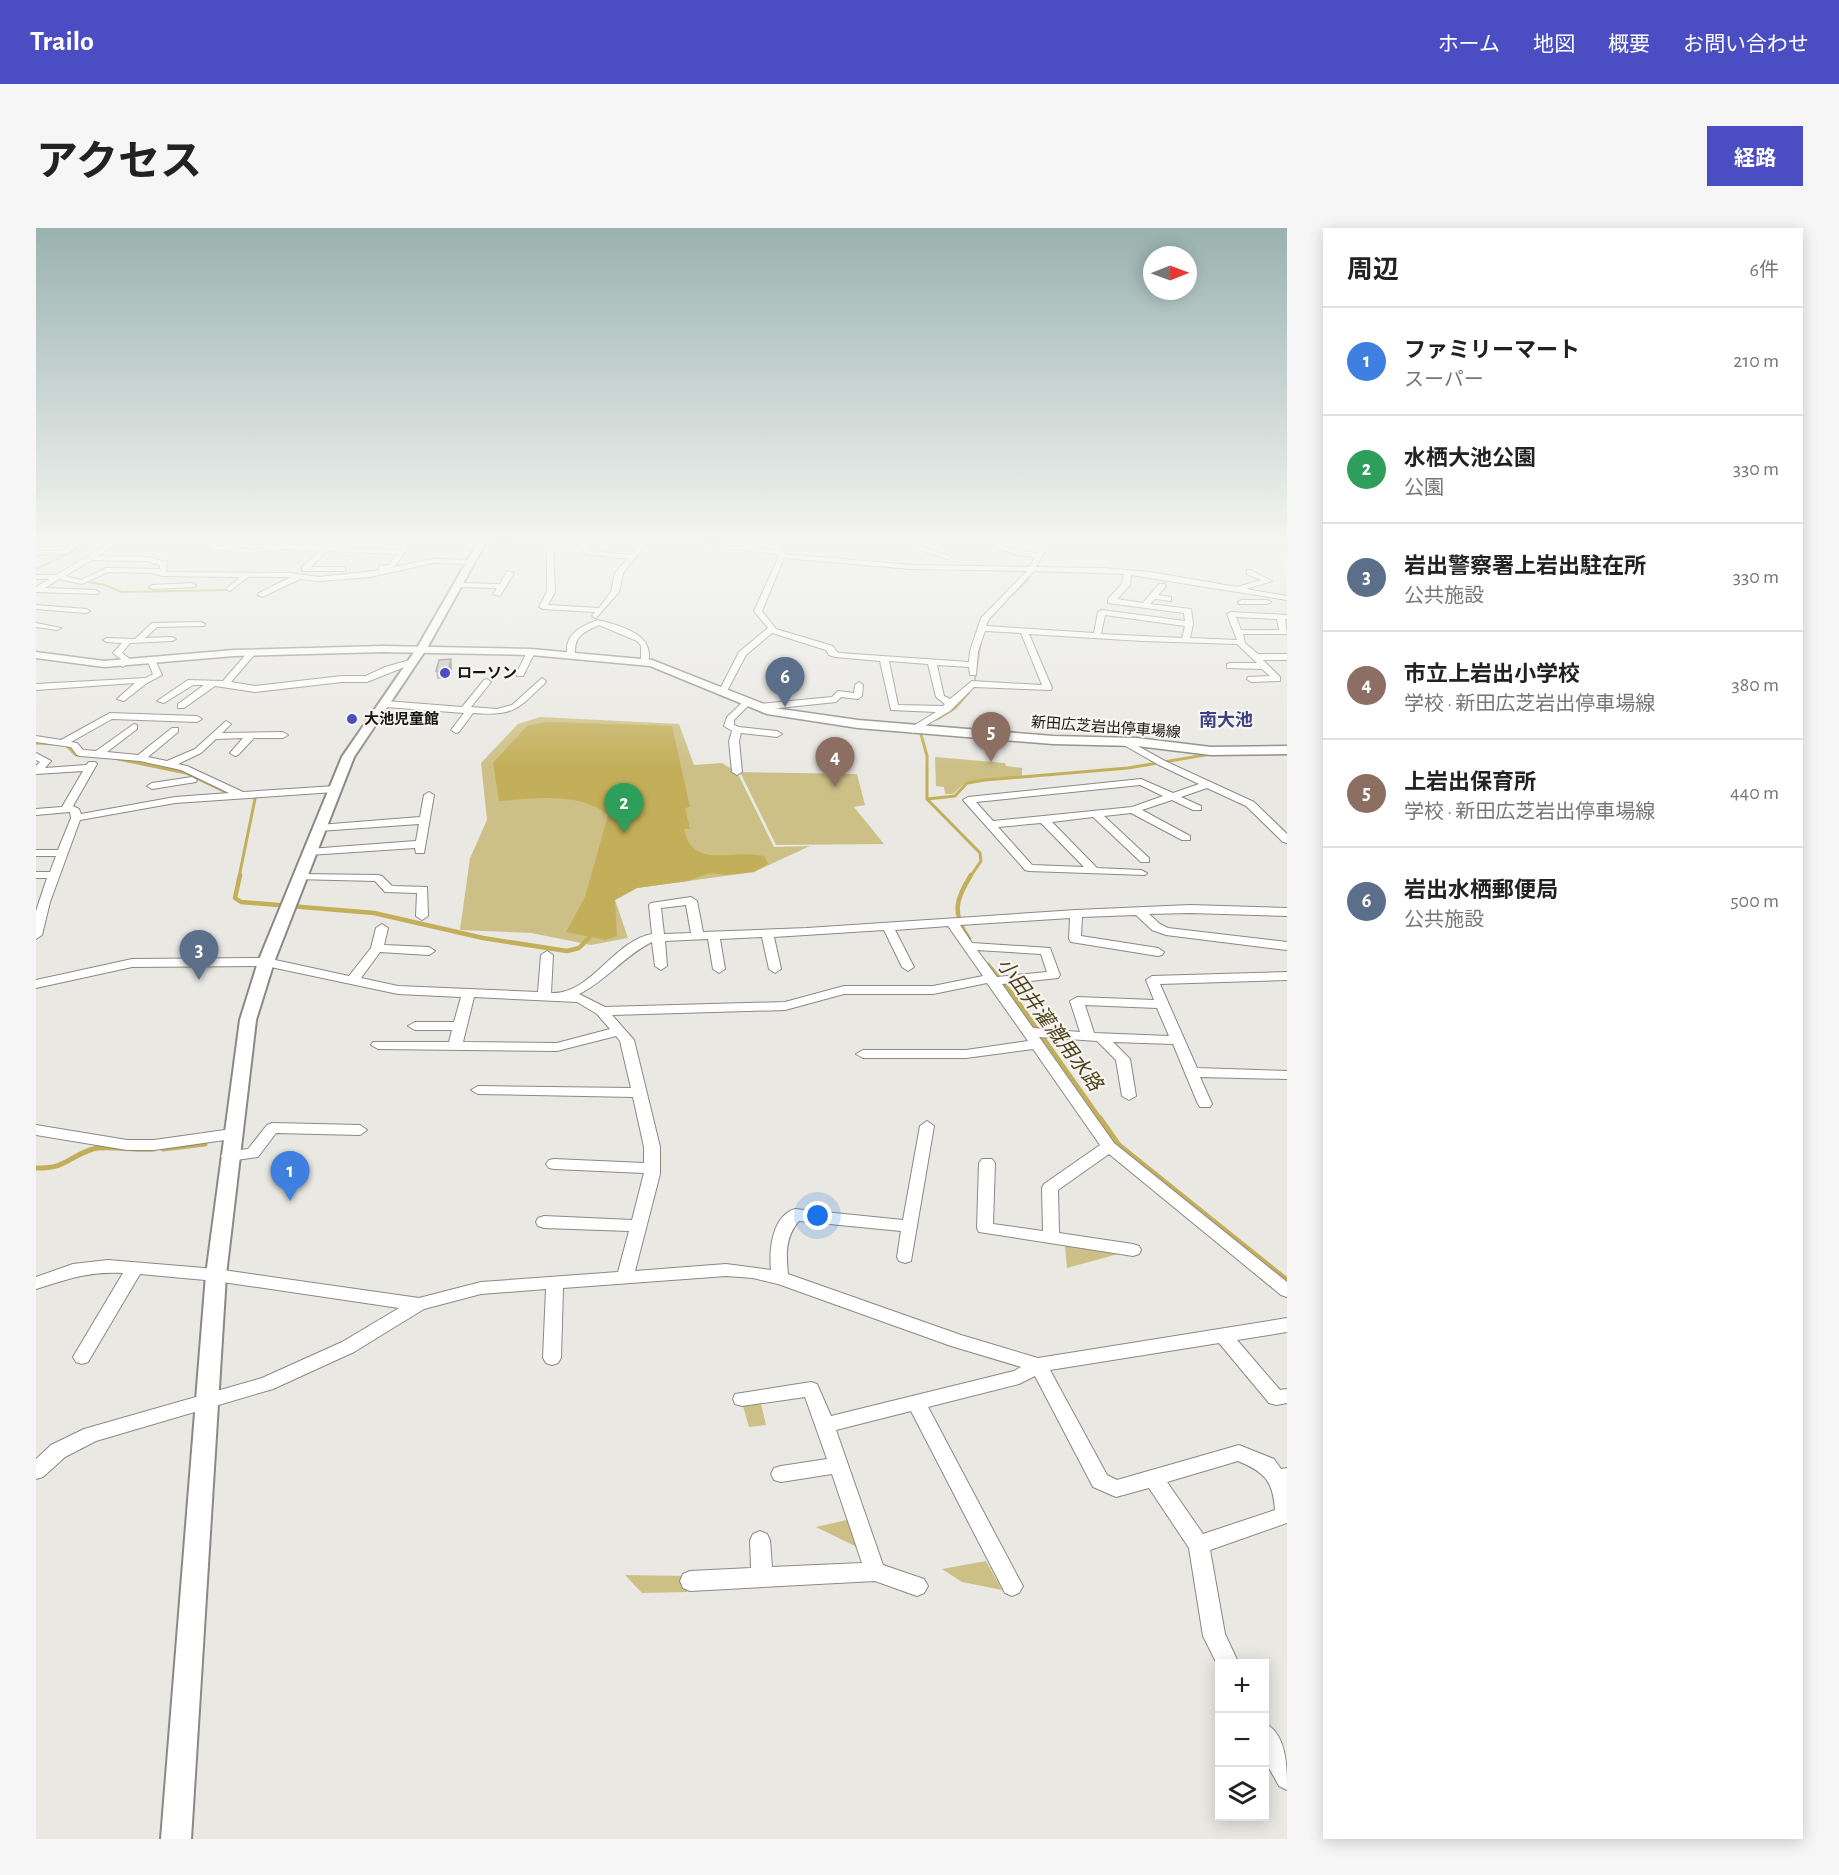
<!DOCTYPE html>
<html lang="ja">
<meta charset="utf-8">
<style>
:root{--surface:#fff;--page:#f6f6f6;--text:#222;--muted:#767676;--line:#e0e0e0;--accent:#4b4dc3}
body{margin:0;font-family:"Alegreya Sans","Noto Sans JP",sans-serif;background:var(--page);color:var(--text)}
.controls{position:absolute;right:18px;bottom:18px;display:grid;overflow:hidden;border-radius:0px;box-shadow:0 3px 15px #0003}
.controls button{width:54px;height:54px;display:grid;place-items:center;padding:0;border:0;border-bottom:2px solid var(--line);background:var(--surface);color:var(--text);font:30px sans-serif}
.compass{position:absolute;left:1107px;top:18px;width:54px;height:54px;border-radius:50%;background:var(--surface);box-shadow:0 3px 15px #0003;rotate:89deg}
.you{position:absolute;left:782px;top:988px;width:21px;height:21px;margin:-15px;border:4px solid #fff;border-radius:50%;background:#1a73e8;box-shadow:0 0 0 9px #1a73e833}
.badge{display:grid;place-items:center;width:39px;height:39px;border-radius:50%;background:var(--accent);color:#fff;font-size:20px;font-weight:700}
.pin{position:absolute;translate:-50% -50px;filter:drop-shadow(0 2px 3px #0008)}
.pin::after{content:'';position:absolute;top:32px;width:21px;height:18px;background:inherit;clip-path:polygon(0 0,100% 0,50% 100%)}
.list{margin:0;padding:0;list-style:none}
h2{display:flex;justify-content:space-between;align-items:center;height:78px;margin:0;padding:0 24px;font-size:26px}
h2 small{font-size:20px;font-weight:400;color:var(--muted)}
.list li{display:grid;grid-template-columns:39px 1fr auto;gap:18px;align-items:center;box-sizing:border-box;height:108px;padding:0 24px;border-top:2px solid var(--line)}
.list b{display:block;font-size:22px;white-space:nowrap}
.list p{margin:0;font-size:20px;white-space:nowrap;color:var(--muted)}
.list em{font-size:20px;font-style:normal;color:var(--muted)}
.icon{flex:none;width:33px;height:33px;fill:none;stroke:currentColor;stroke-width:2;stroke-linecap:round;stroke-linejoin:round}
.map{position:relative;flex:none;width:1251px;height:1611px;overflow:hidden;border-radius:0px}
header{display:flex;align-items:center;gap:36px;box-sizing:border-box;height:84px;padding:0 30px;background:var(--accent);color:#fff}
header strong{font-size:28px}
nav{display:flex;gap:33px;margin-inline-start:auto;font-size:21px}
.intro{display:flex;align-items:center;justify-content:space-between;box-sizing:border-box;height:144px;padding:0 36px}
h1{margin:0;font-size:42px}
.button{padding:15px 27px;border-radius:0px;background:var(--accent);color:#fff;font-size:21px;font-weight:700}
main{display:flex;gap:36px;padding:0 36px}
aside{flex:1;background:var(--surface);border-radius:0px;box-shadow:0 3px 15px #0003}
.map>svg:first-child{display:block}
</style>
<header>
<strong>Trailo</strong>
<nav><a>ホーム</a><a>地図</a><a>概要</a><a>お問い合わせ</a></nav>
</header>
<div class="intro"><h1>アクセス</h1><a class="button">経路</a></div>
<main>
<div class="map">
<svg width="1251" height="1611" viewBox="0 0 1251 1611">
<rect width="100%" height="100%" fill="#e9e8e3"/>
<!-- green -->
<g fill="#cdc086">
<polygon points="504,489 643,496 658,537 686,535 701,544 738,619 774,618 718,644 601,660 579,672 592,710 555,717 495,705 424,702 434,630 451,592 445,535 482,496"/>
<polygon points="899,529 969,535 970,538 986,540 986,549 930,554 917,566 909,566 908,559 900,558"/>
<polygon points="704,544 821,546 829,577 818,579 848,616 740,617"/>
<polygon points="1029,1018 1082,1026 1031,1040"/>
<polygon points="725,1176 730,1197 713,1199 707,1178"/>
<polygon points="815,1291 825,1321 780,1299"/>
<polygon points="950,1333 966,1362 926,1354 906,1341"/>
<polygon points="589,1347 651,1348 651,1364 606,1365"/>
</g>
<!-- water -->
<path fill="#c3af59" d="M511 494 636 498 654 579 649 580 654 601H648C656 643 698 620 728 628L732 636 718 644 691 647 674 645 652 653 601 660 579 672 581 708 570 712 530 704 549 669 572 587C542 563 498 571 463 573L457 535 491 498Z"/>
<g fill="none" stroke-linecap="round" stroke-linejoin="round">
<!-- stream-far3 -->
<g stroke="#c3af59" stroke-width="2">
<polyline points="0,341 36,324 48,314"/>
<polyline points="46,353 69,357 86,364 191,362"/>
<polyline points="969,373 991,353 1014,314"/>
<polyline points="938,457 946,407"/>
</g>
<!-- stream-far2 -->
<g stroke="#c3af59" stroke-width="3">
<polyline points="901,491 919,480 933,464"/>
<polyline points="885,506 891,528 891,571 944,625 945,633 934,649"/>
<polyline points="0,515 19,516"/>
<polyline points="30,517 40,527 47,527"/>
<polyline points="82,531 150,545 196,567"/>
<polyline points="891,571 919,568 931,555 949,552 1092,540 1175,526"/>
<polyline points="203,649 219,571 214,566"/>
</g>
<!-- stream-far1 -->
<g stroke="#c3af59" stroke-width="4.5">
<polyline points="204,647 199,670 205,674 338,685 447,710 531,723 543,720 554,709"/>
<path d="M933 711C916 686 919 672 935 647"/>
<polyline points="952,737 977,767 1065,892"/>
</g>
<!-- stream -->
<g stroke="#c3af59" stroke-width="5">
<polyline points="1064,890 1083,917 1251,1052"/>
<polyline points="127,921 169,916"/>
<path d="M0 940C33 940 31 929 57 921 69 917 101 923 118 921"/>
</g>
<!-- minor casing -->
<g stroke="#8a8984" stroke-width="2">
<g id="minor">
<polygon points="38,314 45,314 30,326 0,327 0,323 26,323"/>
<path d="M76 314H84L62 328 112 329 131 334 130 344 254 345 283 349 346 342H343V338L353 337 361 326 291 323 275 339H309V343H266V339L283 323 245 321 215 325 173 321 176 314H182L180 318C195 320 210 322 225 321 236 320 244 314 254 314L251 317 287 319 292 314H299L295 319 364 322 370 314H377L358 339 397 331 435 332 439 334 435 336 397 335 334 349 283 353 264 351 226 369 222 367 223 365 255 349H212L194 363 190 361 204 349 127 348 116 345 72 344 46 356 23 351 9 360 59 362 63 364 62 366 0 364V359L13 351H0V347H20ZM56 332 111 333 124 337V341L71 340 45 352 29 348Z"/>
<path d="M454 314H571L572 317 553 318 554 323 595 327 605 314H612L587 345 583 364 560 390 556 388 559 384 507 381 503 379 511 364V318ZM517 318H546L549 326 591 331 579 345 575 364 563 380 512 377 519 364Z"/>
<path d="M737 314H743L749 326 875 337 993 339 999 329 981 327 958 319 961 314H968L965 318 982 323 1001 325 1008 314H1014L1000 339 1067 340 1114 344 1201 359 1225 352 1211 346V342H1214L1236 353 1210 361 1251 368V372L1095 347 1094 357 1081 371 1107 375 1123 356H1129L1130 358 1122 367 1135 369V373L1119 371 1114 376 1155 381 1157 396 1154 410 1201 412 1191 386 1195 384 1251 387V391H1249L1251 406H1207L1209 415 1222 426H1251V432H1227L1244 449V453L1215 454 1211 451 1212 449 1234 448 1226 441 1191 440V436L1194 435H1221L1201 416 1106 413 993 406 1016 460 1015 462 938 459 914 483 877 505 872 502 874 500 900 484 855 482 844 433 799 429 793 427 790 422 736 405 710 427 691 463 684 465 683 463 703 424 732 400 718 383 743 328 742 326 662 317 665 315 740 322ZM748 330 875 341 991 343 945 390 934 423 933 434 803 425 800 423 797 418 740 401 726 383ZM998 343 1088 346 1086 356 1072 371V375L1148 385 1149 393 1066 382 1062 384 1058 405 950 398 953 391ZM1069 387 1149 398 1146 410 1065 406ZM1200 389 1241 391 1243 402H1205ZM949 403 985 405 1006 457 936 453 914 471 908 468 901 437 933 439 934 447H940L942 423ZM853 433 892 436 900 469 909 476 907 478 862 477Z"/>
<polygon points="877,316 914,328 915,329 912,331 875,319"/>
<polygon points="471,343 478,345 464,368 457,366 461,360 422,359 418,357 422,355 464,356"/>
<polygon points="156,355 160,357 159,359 117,361 113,359 117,357"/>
<polygon points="1206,372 1231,372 1235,374 1231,376 1203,376 1202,374"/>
<polygon points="0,377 50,381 54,383 50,385 0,381"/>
<path d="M562 392C585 398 620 406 612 436L605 434V418L601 413 563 397C546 405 538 408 539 428L532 430C526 408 544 398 562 392Z"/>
<polygon points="165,394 169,396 168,398 121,399 109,410 136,409 140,411 136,413 94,415 86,425 95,432 87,439 83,436 86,432 77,425 86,415 71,414 67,412 71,410 99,411 116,395"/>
<polygon points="0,395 25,400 21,402 0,399"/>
<polygon points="492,422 499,424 487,448 481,448 480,446"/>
<polygon points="212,424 219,426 195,454 219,458 306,448 330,448 349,439 374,432 381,434 331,454 306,454 219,464 179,458 148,480 142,480 142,476 168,457 157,457 128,475 121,473 152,452 187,453"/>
<polygon points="116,431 120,434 126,447 111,455 88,473 81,471 99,455 0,462 0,456 110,450 117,446 112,434"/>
<path d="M506 450 510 453 509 455C481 482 478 488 437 485L423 504 420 505 415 502 428 485 350 479 345 476 350 473 426 479 448 452 451 451 455 454 435 479 461 481 476 477Z"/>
<polygon points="823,454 827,457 826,468 822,471 805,469 800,474 723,482 718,479 723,476 796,469 802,463 818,465 819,457"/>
<polygon points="708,473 715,475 698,492 698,497 703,499 741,503 746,506 741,509 705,505 703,513 706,544 701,547 696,544 693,513 696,503 688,498 691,489"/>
<polygon points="74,485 161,488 166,491 161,494 76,491 35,514 41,515 47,522 60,523 98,496 101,497 101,501 71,524 102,527 136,500 142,500 142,504 112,529 131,533 159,521 190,493 195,496 186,505 247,504 252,507 247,510 218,510 202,527 199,528 194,525 207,510 180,511 165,525 142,536 151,538 207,564 299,558 304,561 299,564 139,575 44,592 14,674 6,707 0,711 0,683 11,650 0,650 0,644 14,644 20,628 0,628 0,622 22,622 35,590 34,584 0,587 0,581 26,579 47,543 0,546 0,538 4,534 0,532 0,525 15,533 9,540 50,537 53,534 59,534 61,536 37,578 43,581 45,586 139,569 193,565 145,542 104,533 44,528 41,527 35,519 0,514 0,508 25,512"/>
<path d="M1089 511 1129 533 1218 574 1251 606V615L1247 614 1210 578 1171 560 1145 569 1165 578V582H1157L1136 572 1106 582 1154 608V612H1146L1095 585 1068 588 1113 630V634H1105L1057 589 1016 594 1061 640 1105 642 1111 645 1109 647 993 643 989 642 927 572 932 569 1105 551 1137 565 1163 556 1123 537 1086 516V512ZM1104 557 1127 568 1096 579 957 593 940 574ZM1005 595 1048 639 996 637 962 599Z"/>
<polygon points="156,549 161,552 160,554 116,561 111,558 116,555"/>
<polygon points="393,564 398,567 388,625 380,625 379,620 273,627 267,624 273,621 380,613 383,596 283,603 278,600 283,597 384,589 388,567"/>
<polygon points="263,646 342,647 346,648 356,658 391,659 392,688 386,692 380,688 381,665 349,664 339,653 259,651 259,647"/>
<path d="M655 669 661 673 667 704 771 700 1040 682 1154 677 1251 680V688L1154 685 1113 686 1124 696 1132 700 1251 714V722L1130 707 1116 702 1100 687 1046 689 1045 708 1122 720 1128 724 1126 727 1122 728 1035 714 1033 711 1034 690 924 697 936 715 1014 720 1024 747 1022 750 966 756 997 800 1044 804 1034 773 1041 769 1118 772 1110 752 1116 748 1251 744V752L1124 756 1161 840 1251 843V851L1164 849 1176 876 1174 879H1164L1162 876 1137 816 1077 814 1094 831 1100 868 1093 872 1086 868 1080 832 1061 813 1003 809 1078 915 1251 1054V1069L1245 1067 1073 926 1022 962 1023 1005 1097 1016 1103 1018 1105 1022 1103 1026 1097 1028 943 1004 941 1000 943 935 946 931H956L959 935 957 996 1007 1003 1006 960 1008 956 1064 917 997 821 930 830H827L820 826 827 822H930L992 813 951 755 897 766H808L749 782 576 787 598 812 624 919V946L599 1043 690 1036 735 1042C733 1022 736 988 759 981L867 992 884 898 891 893 898 898 875 1033 869 1035 863 1033 861 1029 865 1003 763 993C749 1009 750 1026 752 1046L925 1107 1002 1130 1251 1090V1104L1201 1112 1244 1162 1251 1161V1175L1240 1177 1233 1175 1183 1115 1014 1142 1071 1247 1081 1252 1203 1217 1238 1231 1245 1241 1251 1240V1295L1174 1322 1189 1406 1203 1436H1184V1442L1167 1408 1153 1320 1113 1260 1080 1269 1057 1259 999 1148 983 1156 892 1179 983 1351 987 1358 983 1365 976 1368 969 1365 875 1183 800 1202 847 1337 888 1351 892 1358 888 1365 881 1368 839 1353 654 1363 647 1360 644 1353 647 1346 654 1343 715 1340 714 1312 717 1306 724 1303 731 1306 734 1312 736 1339 826 1335 796 1246 745 1254 738 1252 735 1246 738 1240 745 1238 791 1231 769 1169 706 1178 699 1176 697 1171 699 1166 775 1154 781 1156 795 1188 978 1143 985 1139 915 1118 742 1056 717 1050 690 1048 527 1060 525 1130 522 1135 516 1137 510 1135 507 1130 510 1061 445 1066 388 1081 318 1124 237 1161 60 1213 29 1229 7 1249 0 1251V1231L15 1217 48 1201 226 1150 306 1114 363 1080 180 1053 104 1046 52 1134 46 1136 40 1134 37 1129 87 1045C53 1043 32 1051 0 1061V1049L37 1036 72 1032 180 1041 383 1070 445 1054 582 1044 593 1003 508 1000 502 998 500 994 502 990 508 988 596 992 608 945 518 941 513 940 510 936 513 932 518 931 608 935V919L597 869 442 866 435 862 442 858 595 860 584 813 580 808 521 823 342 821 335 817 337 814H413L416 802H379L372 798 379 794H418L425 769 362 766 230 738 96 739 0 760V752L96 731 230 730 313 748 335 720 340 700 346 696 352 700 348 717 393 719 399 723 393 727 344 724 325 750 362 758 502 764 505 727 511 723 517 727 515 765C555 767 577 713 616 706L613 677 615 675ZM650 677 655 705 628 706 625 680ZM912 698 947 748 897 758H808L749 774 569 779 543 766C570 753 589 727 616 714L619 738 625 742 631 738 629 713 672 711 677 741 683 745 689 741 684 711 726 709 733 741 739 745 745 741 738 709 848 702 866 739 872 743 878 739 859 702ZM941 722 1005 726 1011 744 961 749ZM438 769 541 774 561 786 574 801 521 815 427 814ZM1049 777 1121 780 1133 808 1058 805ZM1202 1233C1228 1244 1237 1252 1239 1282L1167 1306 1131 1254Z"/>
<polygon points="236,895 324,897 331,902 324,907 240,905 222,929 193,933 188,932 185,928 188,924 212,921 231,897"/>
<polygon points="0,897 91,912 118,912 196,901 203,906 196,911 118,922 91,922 0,907"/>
<path d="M1228 1495C1251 1505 1251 1540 1251 1562L1243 1558 1228 1531Z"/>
</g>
</g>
<!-- tertiary casing -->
<g stroke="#8a8984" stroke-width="4">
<polygon id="tertiary" points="442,314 450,314 391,420 318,529 238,734 220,792 190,1047 155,1611 125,1611 170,1047 204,792 222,734 306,529 381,420"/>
</g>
<!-- secondary casing -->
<g stroke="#8a8984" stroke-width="3">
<polygon id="secondary" points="347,418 495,421 616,432 738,480 822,492 1017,508 1101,510 1175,519 1251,518 1251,526 1175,527 1101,518 1017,516 822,500 731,486 614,438 495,427 347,424 198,428 68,439 0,430 0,424 68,433 198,422"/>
</g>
<!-- minor -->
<use href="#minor" fill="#fff" fill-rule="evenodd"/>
<!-- tertiary -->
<use href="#tertiary" fill="#fff" fill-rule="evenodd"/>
<!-- secondary -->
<use href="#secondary" fill="#fff" fill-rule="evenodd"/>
</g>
<!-- wall -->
<polygon fill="#a7a5a2" points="415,431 416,440 413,451 401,451 400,443"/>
<!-- shaded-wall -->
<polygon fill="#888684" points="415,431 416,440 413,451 412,443"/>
<!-- building -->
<polygon fill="#c2c0bc" stroke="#888684" stroke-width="1.5" points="415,431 412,443 400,443 403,432"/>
<!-- sky -->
<linearGradient id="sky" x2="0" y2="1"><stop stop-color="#99b2af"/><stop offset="0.58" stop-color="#f5f5f2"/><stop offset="1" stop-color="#f5f5f2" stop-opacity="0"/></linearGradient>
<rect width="1251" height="540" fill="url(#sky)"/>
<!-- markers -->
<g fill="#4b4dc3" stroke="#f6f5f0" stroke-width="2">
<circle cx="409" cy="445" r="6"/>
<circle cx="316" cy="491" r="6"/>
</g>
<g text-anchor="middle" stroke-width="4.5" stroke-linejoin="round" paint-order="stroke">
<!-- far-poi labels -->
<g font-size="15" font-weight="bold" fill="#161514" stroke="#f6f5f0" text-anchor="start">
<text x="421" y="450">ローソン</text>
<text x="328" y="496">大池児童館</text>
</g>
<!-- far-street labels -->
<g font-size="15" fill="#161514" stroke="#f6f5f0">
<text transform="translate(1070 499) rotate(4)" y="5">新田広芝岩出停車場線</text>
</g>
<!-- far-quarter labels -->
<g font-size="18" font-weight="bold" fill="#3d4380" stroke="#f6f5f0">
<text x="1190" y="498">南大池</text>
</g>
<!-- water labels -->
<g font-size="20" font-style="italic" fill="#4b421d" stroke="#f6f5f0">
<text transform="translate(1014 796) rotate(53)" y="7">小田井灌漑用水路</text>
</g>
</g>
</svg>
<div class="controls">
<button>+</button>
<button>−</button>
<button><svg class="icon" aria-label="layers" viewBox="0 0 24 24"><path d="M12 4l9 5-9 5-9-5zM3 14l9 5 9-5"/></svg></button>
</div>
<svg class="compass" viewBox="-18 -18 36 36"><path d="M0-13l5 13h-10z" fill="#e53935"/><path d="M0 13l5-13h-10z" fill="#767676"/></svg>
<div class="you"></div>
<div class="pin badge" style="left:254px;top:973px;background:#3f7fe0">1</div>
<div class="pin badge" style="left:588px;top:605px;background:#2e9e5b">2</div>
<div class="pin badge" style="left:163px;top:752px;background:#5c6f8a">3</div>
<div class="pin badge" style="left:799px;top:559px;background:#8d6e63">4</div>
<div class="pin badge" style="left:955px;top:534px;background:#8d6e63">5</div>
<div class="pin badge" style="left:749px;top:479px;background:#5c6f8a">6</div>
</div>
<aside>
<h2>周辺<small>6件</small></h2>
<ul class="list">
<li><span class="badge" style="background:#3f7fe0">1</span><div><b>ファミリーマート</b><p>スーパー</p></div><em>210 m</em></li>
<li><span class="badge" style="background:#2e9e5b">2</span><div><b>水栖大池公園</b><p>公園</p></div><em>330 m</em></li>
<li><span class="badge" style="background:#5c6f8a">3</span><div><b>岩出警察署上岩出駐在所</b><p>公共施設</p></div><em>330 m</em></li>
<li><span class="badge" style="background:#8d6e63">4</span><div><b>市立上岩出小学校</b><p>学校 · 新田広芝岩出停車場線</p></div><em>380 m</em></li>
<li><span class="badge" style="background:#8d6e63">5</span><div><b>上岩出保育所</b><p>学校 · 新田広芝岩出停車場線</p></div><em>440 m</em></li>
<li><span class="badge" style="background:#5c6f8a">6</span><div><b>岩出水栖郵便局</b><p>公共施設</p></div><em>500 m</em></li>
</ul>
</aside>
</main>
